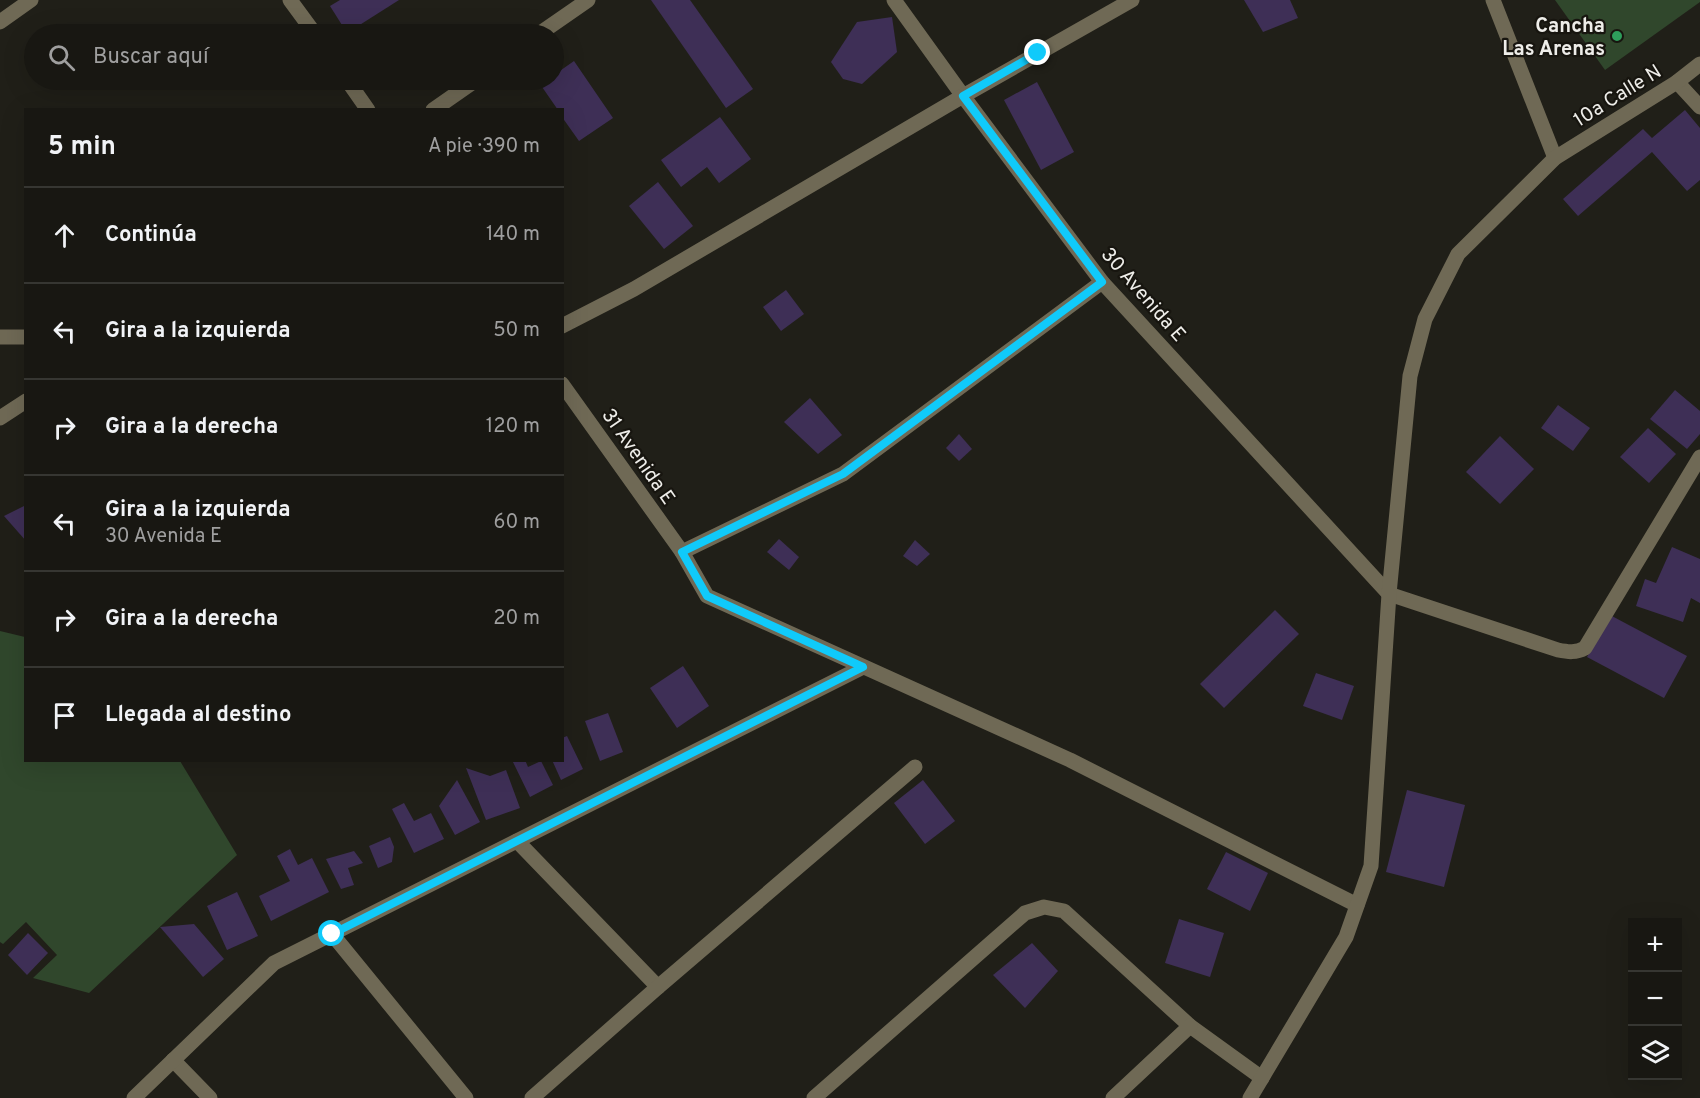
<!DOCTYPE html>
<html lang="es">
<meta charset="utf-8">
<style>
:root{--surface:#181712;--page:#252420;--text:#f1f3f6;--muted:#9f9f9f;--line:#363632}
body{margin:0;font-family:Overpass,sans-serif;background:var(--page);color:var(--text)}
.controls{position:absolute;right:18px;bottom:18px;display:grid;overflow:hidden;border-radius:0px;box-shadow:0 6px 24px #0002}
.controls button{width:54px;height:54px;display:grid;place-items:center;padding:0;border:0;border-bottom:2px solid var(--line);background:var(--surface);color:var(--text);font:30px sans-serif}
.stop{position:absolute;width:18px;height:18px;margin:-14px;border:4px solid #10cafa;border-radius:50%;background:#fff}
.stop.end{background:#10cafa;border-color:#fff;box-shadow:0 2px 6px #0008}
.list{margin:0;padding:0;list-style:none}
h2{display:flex;justify-content:space-between;align-items:center;height:78px;margin:0;padding:0 24px;font-size:26px}
h2 small{font-size:20px;font-weight:400;color:var(--muted)}
.list li{display:grid;grid-template-columns:39px 1fr auto;gap:18px;align-items:center;box-sizing:border-box;height:96px;padding:0 24px;border-top:2px solid var(--line)}
.list b{display:block;font-size:22px;white-space:nowrap}
.list p{margin:0;font-size:20px;white-space:nowrap;color:var(--muted)}
.list em{font-size:20px;font-style:normal;color:var(--muted)}
.icon{flex:none;width:33px;height:33px;fill:none;stroke:currentColor;stroke-width:2;stroke-linecap:round;stroke-linejoin:round}
.map{position:relative;flex:none;width:1700px;height:1098px;overflow:hidden}
.search{position:absolute;background:var(--surface);box-shadow:0 6px 24px #0002;left:24px;top:24px;width:540px;height:66px;display:flex;align-items:center;gap:15px;box-sizing:border-box;padding:0 21px;border-radius:33px;color:var(--muted);font-size:22px}
.panel{position:absolute;background:var(--surface);box-shadow:0 6px 24px #0002;left:24px;top:108px;width:540px;height:654px;border-radius:0px}
.map>svg:first-child{display:block}
</style>
<div class="map">
<svg width="1700" height="1098" viewBox="0 0 1700 1098">
<rect width="100%" height="100%" fill="#201f18"/>
<!-- green -->
<g fill="#30472c">
<polygon points="1555,0 1700,0 1700,2 1605,70"/>
<polygon points="0,631 25,637 26,760 180,761 237,855 89,993 33,978 57,955 26,922 3,944 0,942"/>
</g>
<!-- building -->
<g fill="#3e2f56">
<polygon points="340,0 399,0 347,33 330,6"/>
<polygon points="651,0 690,0 753,89 726,108"/>
<polygon points="1244,0 1290,0 1298,18 1263,32"/>
<polygon points="892,17 897,52 862,84 843,79 831,62 857,22"/>
<polygon points="574,61 613,118 579,141 562,117 562,110 558,110 540,84 547,80 554,80 554,75"/>
<polygon points="1037,82 1074,152 1041,170 1004,100"/>
<polygon points="1685,110 1700,128 1700,180 1687,191 1652,152 1578,216 1563,199 1643,129 1652,138"/>
<polygon points="720,117 751,159 719,183 707,167 681,187 661,160"/>
<polygon points="658,182 693,226 664,249 629,206"/>
<polygon points="786,290 804,314 781,331 763,307"/>
<polygon points="1675,390 1700,411 1700,434 1687,449 1650,419"/>
<polygon points="810,398 842,435 818,454 784,422"/>
<polygon points="1558,405 1590,428 1573,451 1541,428"/>
<polygon points="1648,428 1676,454 1649,483 1620,457"/>
<polygon points="959,434 972,449 959,461 946,448"/>
<polygon points="1500,436 1534,469 1500,504 1466,472"/>
<polygon points="26,505 26,541 4,516"/>
<polygon points="779,539 799,557 789,570 767,552"/>
<polygon points="915,540 930,554 917,566 903,556"/>
<polygon points="1672,547 1700,559 1700,603 1691,598 1683,622 1636,606 1645,579 1656,583"/>
<polygon points="1275,610 1299,634 1224,708 1200,684"/>
<polygon points="1610,615 1687,656 1664,698 1587,657"/>
<polygon points="683,666 709,706 677,728 650,688"/>
<polygon points="1316,673 1354,686 1342,720 1303,706"/>
<polygon points="608,713 623,752 600,761 585,721"/>
<polygon points="567,736 583,769 561,780 552,760 562,760 562,738"/>
<polygon points="512,760 525,760 528,767 541,761 553,785 530,797"/>
<polygon points="466,768 490,776 506,770 520,808 486,820"/>
<polygon points="457,780 480,822 455,835 439,806"/>
<polygon points="923,780 955,821 925,844 894,803"/>
<polygon points="1407,790 1465,805 1444,887 1386,872"/>
<polygon points="404,803 414,821 431,813 444,839 414,853 392,809"/>
<polygon points="390,837 394,847 392,862 378,868 369,846"/>
<polygon points="290,849 298,865 312,858 329,892 271,921 259,896 290,881 277,856"/>
<polygon points="354,851 363,863 348,868 354,885 341,889 326,859"/>
<polygon points="1226,852 1268,873 1250,911 1207,889"/>
<polygon points="237,892 258,936 227,950 207,906"/>
<polygon points="1179,919 1224,933 1210,977 1165,963"/>
<polygon points="194,924 224,959 203,977 160,927"/>
<polygon points="28,933 48,953 27,975 8,955"/>
<polygon points="1032,943 1058,971 1025,1008 993,975"/>
</g>
<g fill="none" stroke-linecap="round" stroke-linejoin="round">
<!-- minor -->
<g stroke="#6f6955" stroke-width="15">
<polyline points="290,0 315,34"/>
<path d="M894 0 963 96 1102 282 1389 594 1558 650C1568 652 1576 653 1585 648L1700 457"/>
<polyline points="1493,0 1555,158"/>
<polyline points="0,22 31,0"/>
<polyline points="539,34 588,0"/>
<polyline points="347,80 368,110"/>
<polyline points="1677,82 1700,107"/>
<polyline points="433,110 476,80"/>
<polyline points="1102,282 843,474 682,552 707,596 1070,760 1357,905"/>
<polyline points="562,326 634,289 963,96 1132,0"/>
<polyline points="0,337 26,337"/>
<polyline points="562,384 682,552"/>
<polyline points="0,418 26,401"/>
<polyline points="517,841 658,987"/>
<polyline points="332,934 466,1098"/>
<polyline points="173,1060 210,1098"/>
<polyline points="134,1098 274,963 863,667"/>
<polyline points="532,1098 658,987 915,767"/>
<polyline points="814,1098 1025,913 1044,907 1064,911 1190,1026 1262,1078"/>
<polyline points="1113,1098 1190,1026"/>
<polyline points="1250,1098 1346,937 1371,866 1389,594 1410,376 1425,319 1458,254 1555,158 1677,82 1700,64"/>
</g>
</g>
<g fill="none" stroke-linecap="round" stroke-linejoin="round">
<!-- route -->
<polyline stroke="#10cafa" stroke-width="8" points="332,934 863,667 707,596 682,552 843,474 1102,282 963,96 1038,53"/>
</g>
<!-- markers -->
<circle fill="#2e9e5b" stroke="#17150f" stroke-width="2" cx="1617" cy="36" r="6"/>
<g text-anchor="middle" stroke-width="4.5" stroke-linejoin="round" paint-order="stroke">
<!-- poi labels -->
<g font-size="20" font-weight="bold" fill="#eeede9" stroke="#17150f" text-anchor="end">
<text x="1605" y="32">Cancha<tspan x="1605" dy="23">Las Arenas</tspan></text>
</g>
<!-- street labels -->
<g font-size="20" fill="#eeede9" stroke="#17150f">
<text transform="translate(1617 95) rotate(-32)" y="7">10a Calle N</text>
<text transform="translate(1144 294) rotate(49)" y="7">30 Avenida E</text>
<text transform="translate(639 456) rotate(55)" y="7">31 Avenida E</text>
</g>
</g>
</svg>
<div class="controls">
<button>+</button>
<button>−</button>
<button><svg class="icon" aria-label="layers" viewBox="0 0 24 24"><path d="M12 4l9 5-9 5-9-5zM3 14l9 5 9-5"/></svg></button>
</div>
<div class="stop" style="left:332px;top:934px"></div>
<div class="stop end" style="left:1038px;top:53px"></div>
<div class="search"><svg class="icon" aria-label="search" viewBox="0 0 24 24"><circle cx="10" cy="10" r="6"/><path d="M15 15l6 6"/></svg>Buscar aquí</div>
<section class="panel">
<h2>5 min<small>A pie · 390 m</small></h2>
<ul class="list">
<li><svg class="icon" aria-label="ahead" viewBox="0 0 24 24"><path d="M12 20V5M6 11l6-6 6 6"/></svg><div><b>Continúa</b></div><em>140 m</em></li>
<li><svg class="icon" aria-label="left" viewBox="0 0 24 24"><path d="M17 20v-9H6M10 6l-5 5 5 5"/></svg><div><b>Gira a la izquierda</b></div><em>50 m</em></li>
<li><svg class="icon" aria-label="right" viewBox="0 0 24 24"><path d="M7 20v-9h11M14 6l5 5-5 5"/></svg><div><b>Gira a la derecha</b></div><em>120 m</em></li>
<li><svg class="icon" aria-label="left" viewBox="0 0 24 24"><path d="M17 20v-9H6M10 6l-5 5 5 5"/></svg><div><b>Gira a la izquierda</b><p>30 Avenida E</p></div><em>60 m</em></li>
<li><svg class="icon" aria-label="right" viewBox="0 0 24 24"><path d="M7 20v-9h11M14 6l5 5-5 5"/></svg><div><b>Gira a la derecha</b></div><em>20 m</em></li>
<li><svg class="icon" aria-label="arrive" viewBox="0 0 24 24"><path d="M6 21V4h12l-3 4 3 4H6"/></svg><div><b>Llegada al destino</b></div></li>
</ul>
</section>
</div>
